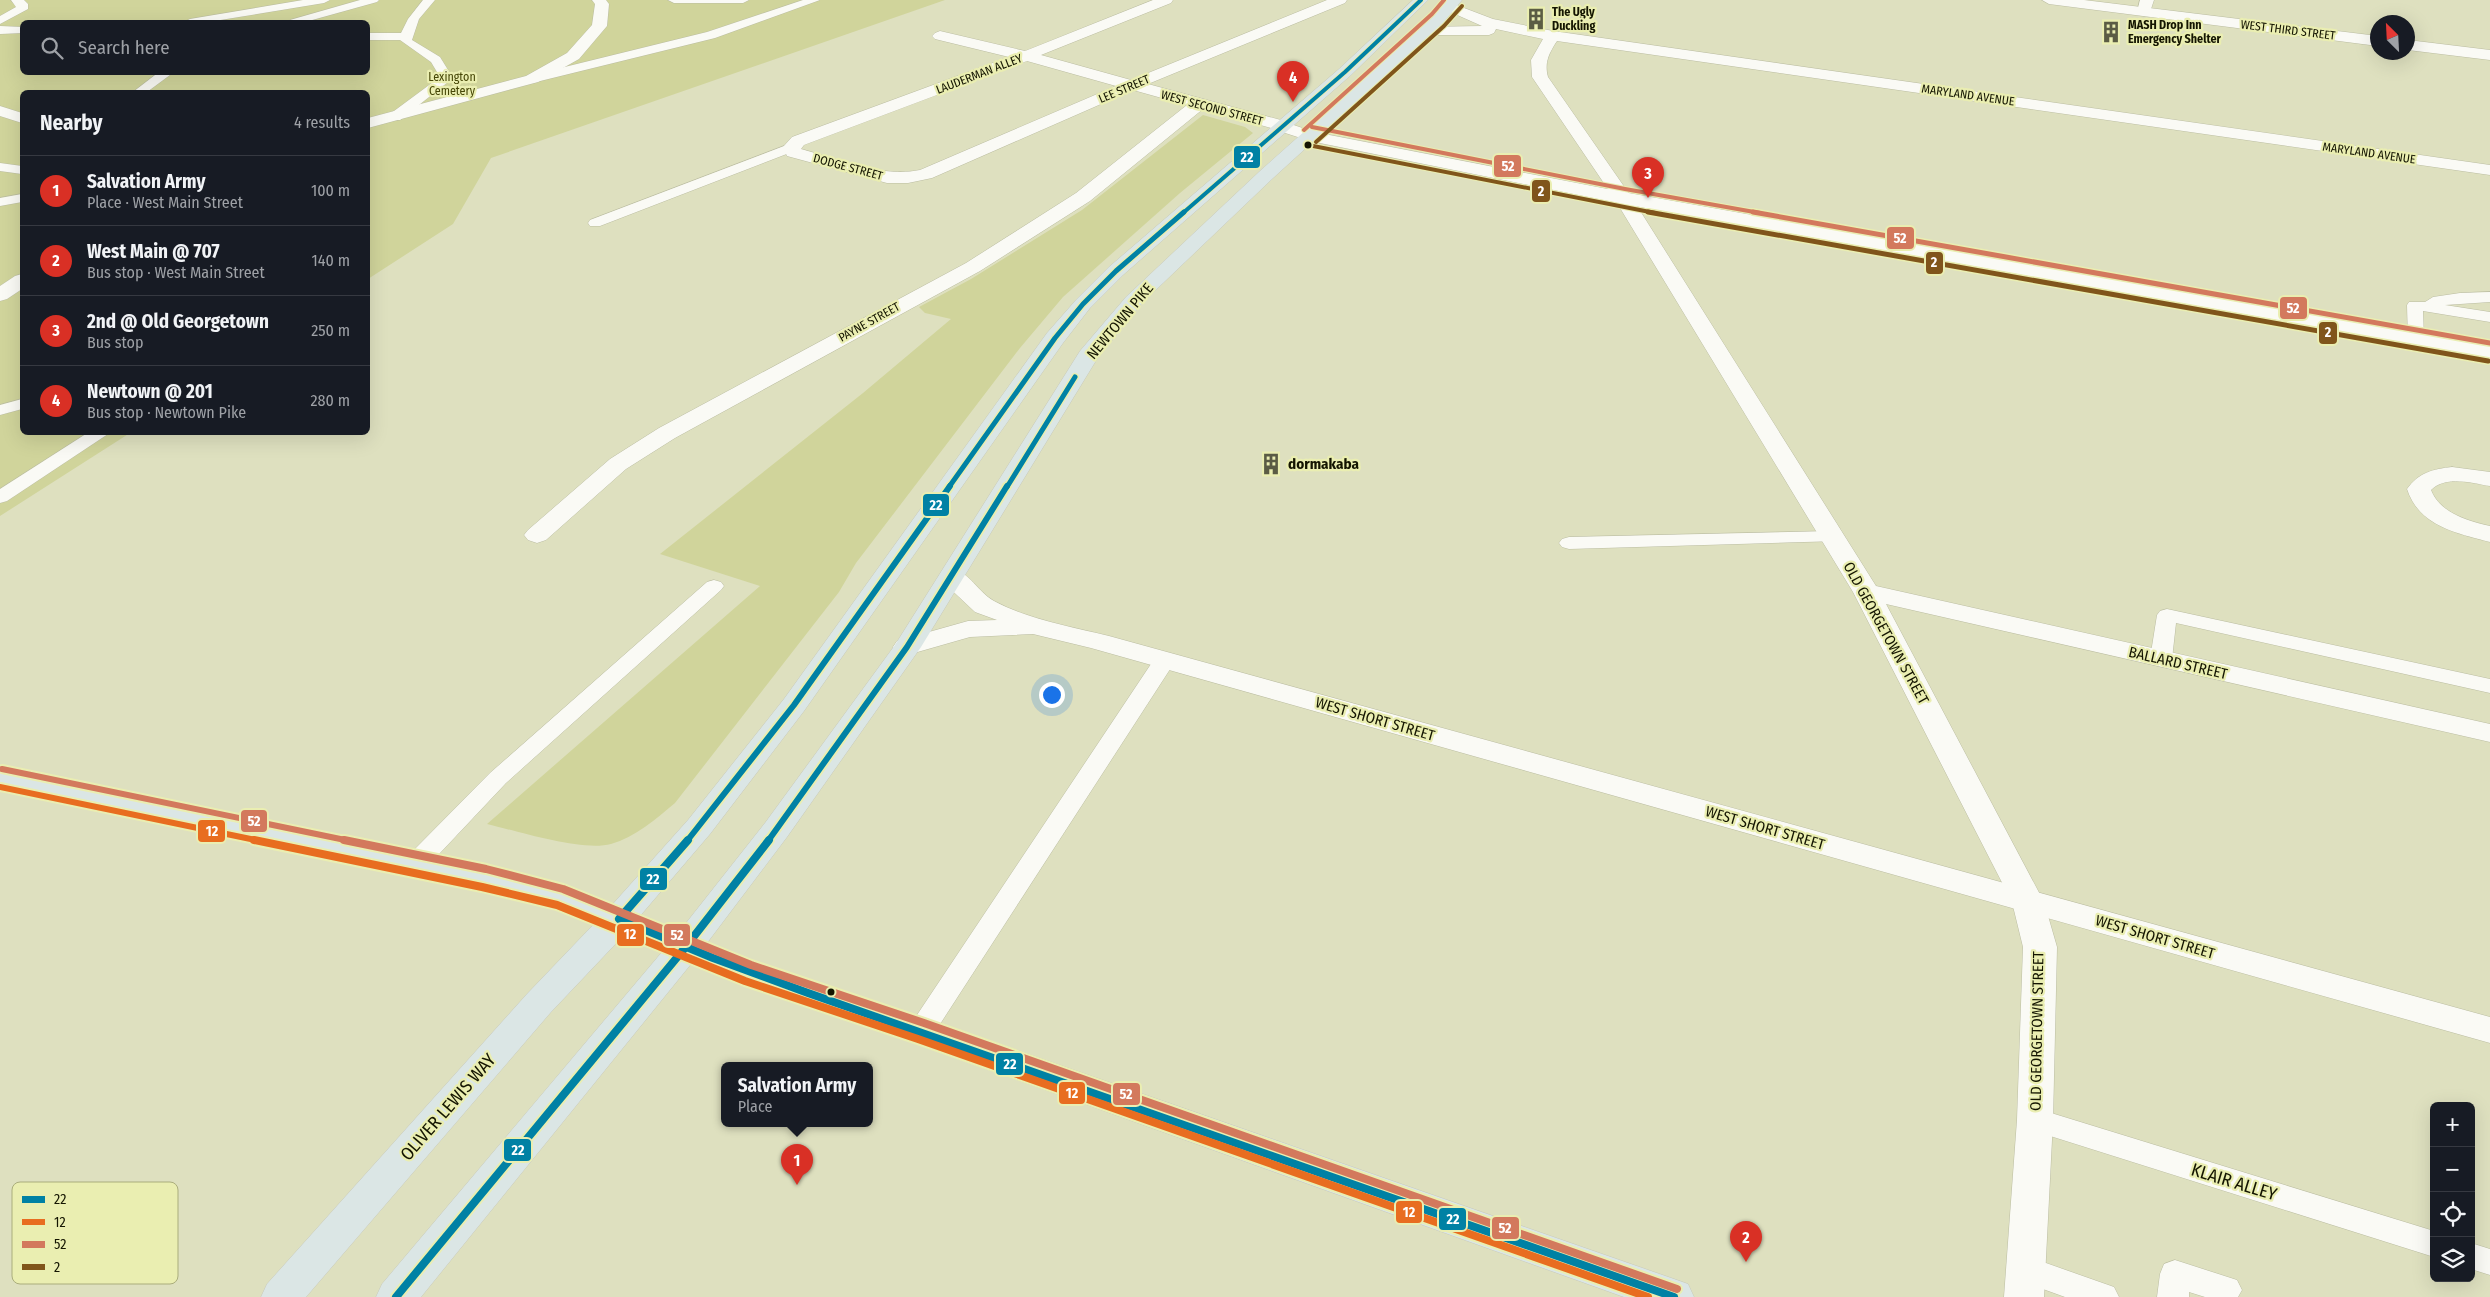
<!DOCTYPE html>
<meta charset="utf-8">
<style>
:root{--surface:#171b24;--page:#20242c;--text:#f1f3f6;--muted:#9ea1a6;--line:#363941;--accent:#d93025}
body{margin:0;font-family:"Fira Sans Condensed",sans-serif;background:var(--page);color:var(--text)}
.controls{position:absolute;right:15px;bottom:15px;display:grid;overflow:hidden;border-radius:8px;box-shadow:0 5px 20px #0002}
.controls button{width:45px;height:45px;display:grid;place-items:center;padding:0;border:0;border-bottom:1px solid var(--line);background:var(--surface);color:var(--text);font:25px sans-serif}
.compass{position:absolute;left:2370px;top:15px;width:45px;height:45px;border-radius:50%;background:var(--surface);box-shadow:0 5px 20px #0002;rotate:336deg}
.you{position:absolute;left:1051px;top:694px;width:18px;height:18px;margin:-12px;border:4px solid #fff;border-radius:50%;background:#1a73e8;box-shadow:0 0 0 8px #1a73e833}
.badge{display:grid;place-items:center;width:32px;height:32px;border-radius:50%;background:var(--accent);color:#fff;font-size:16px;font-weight:700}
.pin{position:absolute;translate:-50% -41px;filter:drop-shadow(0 1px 2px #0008)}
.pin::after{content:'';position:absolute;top:26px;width:18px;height:15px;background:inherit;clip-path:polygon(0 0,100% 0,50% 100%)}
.popup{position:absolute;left:721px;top:1062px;width:152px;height:65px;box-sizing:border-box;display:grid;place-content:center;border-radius:8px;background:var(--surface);filter:drop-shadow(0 1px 4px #0005);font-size:16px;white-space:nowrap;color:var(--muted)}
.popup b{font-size:19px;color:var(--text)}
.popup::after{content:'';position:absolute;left:50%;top:100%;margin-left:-10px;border:10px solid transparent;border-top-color:var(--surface)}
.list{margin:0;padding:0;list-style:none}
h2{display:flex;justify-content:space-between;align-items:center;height:65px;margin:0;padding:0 20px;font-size:21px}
h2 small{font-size:16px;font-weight:400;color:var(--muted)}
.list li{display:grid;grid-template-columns:32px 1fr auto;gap:15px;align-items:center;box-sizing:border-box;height:70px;padding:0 20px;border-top:1px solid var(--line)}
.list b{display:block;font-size:19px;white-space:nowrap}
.list p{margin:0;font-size:16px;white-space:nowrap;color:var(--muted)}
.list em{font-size:16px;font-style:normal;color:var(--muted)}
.icon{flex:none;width:28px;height:28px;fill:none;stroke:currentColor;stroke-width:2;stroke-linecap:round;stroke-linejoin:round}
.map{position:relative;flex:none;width:2490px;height:1297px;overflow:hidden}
.search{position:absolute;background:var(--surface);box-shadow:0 5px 20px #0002;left:20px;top:20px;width:350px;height:55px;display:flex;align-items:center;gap:12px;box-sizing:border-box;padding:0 18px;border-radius:8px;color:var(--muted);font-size:19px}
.panel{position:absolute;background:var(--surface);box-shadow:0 5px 20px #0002;left:20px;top:90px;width:350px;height:345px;border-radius:8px}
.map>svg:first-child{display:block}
</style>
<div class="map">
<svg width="2490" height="1297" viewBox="0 0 2490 1297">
<rect width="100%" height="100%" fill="#dee0bf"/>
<!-- green -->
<g fill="#d0d49b" fill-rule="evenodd">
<path d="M0 0H945L491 158 453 224 368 279V92H22V432L130 433 0 516ZM22 22H368V72H22Z"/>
<path d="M1203 115 1245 127 1253 133 1180 193 1063 297 1020 348 856 563 839 592 675 803C656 819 635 837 611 844 582 852 517 831 487 824L760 586 660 554 863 393 951 319 925 313 919 307 971 279 1082 210Z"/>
</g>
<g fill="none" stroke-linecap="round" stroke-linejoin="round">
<!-- lane casing -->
<g stroke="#bbbda2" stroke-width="1">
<g id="lane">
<polygon points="11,0 24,0 28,4 28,9 0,24 0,16 16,7"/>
<polygon points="303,0 330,0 324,3 208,22 184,22 190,19"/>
<polygon points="360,0 379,0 377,2 305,22 288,22 290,20"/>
<polygon points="423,0 435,0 419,19 412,40 440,57 453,78 400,120 390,120 388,117 390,114 440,77 431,62 400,40 368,40 368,33 401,33 408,19"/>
<polygon points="668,0 749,0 743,3 674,3"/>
<polygon points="803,0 820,0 715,38 532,83 526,79 528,76 707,32"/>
<polygon points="0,26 22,27 22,33 0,34"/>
<polygon points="159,72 174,72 147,92 133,92"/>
<polygon points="792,143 799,147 797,150 600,226 590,226 588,223 590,220"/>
<polygon points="0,163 22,166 22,174 0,171"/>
<polygon points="22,194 22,202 0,206 0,198"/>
<polygon points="2490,292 2490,302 2445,305 2490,312 2490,322 2423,311 2424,339 2422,342 2410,342 2408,339 2407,305 2409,302 2425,302 2433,297 2460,293"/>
<polygon points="22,399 22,409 0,415 0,405"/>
<polygon points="89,432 111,432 7,501 0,503 0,489"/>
<polygon points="1832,531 1839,533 1842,537 1839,541 1569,549 1562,547 1559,543 1562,539 1569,537"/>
<polygon points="714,580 721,582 724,586 721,590 506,783 424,870 415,873 406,870 403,864 406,858 490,773 707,582"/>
<polygon points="2167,609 2490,679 2490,693 2176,623 2172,659 2169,664 2161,665 2153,664 2150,659 2157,615 2160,611"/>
<polygon points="1165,653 1173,655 1176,660 931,1038 921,1041 911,1038 907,1031 911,1024 1157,655"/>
<polygon points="2035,1108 2434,1231 2434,1257 2025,1128 2021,1120 2025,1112"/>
<polygon points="2471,1243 2490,1249 2490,1275 2471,1269"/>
<polygon points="2026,1256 2114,1287 2119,1297 2065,1297 2015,1279 2011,1269 2015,1259"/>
<polygon points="2175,1260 2237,1280 2242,1290 2238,1297 2205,1297 2189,1292 2189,1297 2157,1297 2160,1274 2164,1264"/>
</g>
</g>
<!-- street casing -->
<g stroke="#bbbda2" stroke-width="1">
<g id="street">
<polygon points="592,0 606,0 609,4 607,26 579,59 538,82 368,128 368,118 526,76 567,53 592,25 595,4"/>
<path d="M1153 0H1173L1171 3 1041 55 1131 80 1327 0H1347L1345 3 1148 84 1288 122 1291 126 1288 130 1282 131 1203 109 1090 201 980 271 675 438 626 469 546 540 537 543 528 540 524 535 528 530 610 459 659 428 966 263 1076 193 1187 105 1133 90 932 178 908 183H887L787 156 783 147 792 137 1009 57 935 39 932 36 935 33 940 31 1025 51ZM1027 61 1116 86 920 170C881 178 839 159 801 149L804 145Z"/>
<polygon points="2140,0 2154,0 2149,15 2144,16 2137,12"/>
<path d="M1451 3 1493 19 1553 31 2490 165V175L1557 41C1549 53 1544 63 1548 77L1632 198 1876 586 2490 724V742L1886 604 2044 902 2057 947 2053 1120 2044 1297H2004L2017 1120 2023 947 2012 902 1853 592 1614 198 1532 77 1531 60 1543 39 1496 29 1494 33 1489 35H1420L1417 32 1420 29 1425 27 1482 26 1446 10 1444 7 1446 4Z"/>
<polygon points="0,106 22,113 22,123 0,116"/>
<polygon points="22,274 22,289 7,299 0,301 0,286 15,276"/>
<path d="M2452 467 2490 472V486C2472 483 2446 475 2431 490 2440 513 2468 521 2490 526V542C2456 533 2419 526 2407 489 2418 473 2433 469 2452 467Z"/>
</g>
</g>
<!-- secondary casing -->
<g stroke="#bbbda2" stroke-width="1">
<g id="secondary">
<polygon points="2042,0 2084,0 2378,36 2378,46 2049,4"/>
<polygon points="2408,40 2490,50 2490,60 2408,50"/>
<polygon points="1282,121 1314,132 1623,192 2490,346 2490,358 1623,204 1310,141 1276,130 1273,126 1276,122"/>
<path d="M952 568C970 573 978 592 994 601 1027 619 1072 627 1109 636L2490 1017V1043L1091 648 1033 634 970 637 907 655 897 653 893 647 897 641 968 621 997 620 975 612 943 582 939 576 943 570Z"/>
</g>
</g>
<!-- primary casing -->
<g stroke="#c8c9ba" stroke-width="1">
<polygon id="primary" points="1413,0 1428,0 1351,75 1123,275 1090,308 1063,343 804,711 710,834 640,916 679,932 765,823 895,645 1080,351 1126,297 1260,171 1433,17 1447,0 1462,0 1443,23 1272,179 1140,305 1097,359 921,647 787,837 707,943 760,964 933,1021 1674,1279 1688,1284 1694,1297 1624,1297 909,1041 736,982 691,964 421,1297 376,1297 382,1284 662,952 623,936 551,1012 306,1297 261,1297 267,1284 527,994 594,924 552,906 484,889 0,788 0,768 484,867 571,889 612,905 688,820 784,699 1047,333 1076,300 1109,267 1339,69"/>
</g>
<!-- lane -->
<use href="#lane" fill="#fafaf5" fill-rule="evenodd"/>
<!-- street -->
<use href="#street" fill="#fafaf5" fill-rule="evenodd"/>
<!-- secondary -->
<use href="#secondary" fill="#fafaf5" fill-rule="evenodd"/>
<!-- primary -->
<use href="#primary" fill="#dbe6e5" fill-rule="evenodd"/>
<!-- bus-1-far3 casing -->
<g stroke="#eaeeb1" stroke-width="6">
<polyline id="bus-1-far3" points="1183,213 1345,72 1421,0"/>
</g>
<!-- bus-1-far2 casing -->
<g stroke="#eaeeb1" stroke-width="8">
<g id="bus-1-far2">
<polyline points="949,487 1055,338 1083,304 1116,271 1184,212"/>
<polyline points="1007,487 1075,377"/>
</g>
</g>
<!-- bus-1-far1 casing -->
<g stroke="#eaeeb1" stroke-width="10">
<g id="bus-1-far1">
<polyline points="687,841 794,705 950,486"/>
<polyline points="768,841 907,647 1007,486"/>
</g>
</g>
<!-- bus-1 casing -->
<g stroke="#eaeeb1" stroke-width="12">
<g id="bus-1">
<polyline points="688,840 619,919 713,958 808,993 1674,1297"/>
<polyline points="396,1297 684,949 769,840"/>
</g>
</g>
<!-- bus-2-far1 casing -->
<g stroke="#eaeeb1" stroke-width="10">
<polyline id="bus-2-far1" points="0,787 260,841"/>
</g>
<!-- bus-2 casing -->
<g stroke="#eaeeb1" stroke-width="12">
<polyline id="bus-2" points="254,840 482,887 557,905 745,981 918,1039 1648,1297"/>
</g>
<!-- bus-3-far3 casing -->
<g stroke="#eaeeb1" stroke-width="6">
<g id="bus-3-far3">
<polyline points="1312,127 1625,189 1760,213"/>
<polyline points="1304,130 1432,14 1444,0"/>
</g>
</g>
<!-- bus-3-far2 casing -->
<g stroke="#eaeeb1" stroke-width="8">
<polyline id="bus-3-far2" points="1753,212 2490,343"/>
</g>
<!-- bus-3-far1 casing -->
<g stroke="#eaeeb1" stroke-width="10">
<polyline id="bus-3-far1" points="2,769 350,841"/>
</g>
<!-- bus-3 casing -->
<g stroke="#eaeeb1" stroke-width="12">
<polyline id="bus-3" points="344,840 486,869 563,889 751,965 924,1023 1677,1289"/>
</g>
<!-- bus-4-far1 casing -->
<g stroke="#eaeeb1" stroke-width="6">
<g id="bus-4-far1">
<polyline points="1316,142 1444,26 1462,6"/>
<polyline points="1308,145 1655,213"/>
</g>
</g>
<!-- bus-4 casing -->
<g stroke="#eaeeb1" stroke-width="8">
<polyline id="bus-4" points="1648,212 2488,361"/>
</g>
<!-- bus-1-far3 -->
<use href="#bus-1-far3" stroke="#0081a4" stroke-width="4"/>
<!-- bus-1-far2 -->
<use href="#bus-1-far2" stroke="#0081a4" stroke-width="5"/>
<!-- bus-1-far1 -->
<use href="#bus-1-far1" stroke="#0081a4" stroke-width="6"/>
<!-- bus-1 -->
<use href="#bus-1" stroke="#0081a4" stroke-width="8"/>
<!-- bus-2-far1 -->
<use href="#bus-2-far1" stroke="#e86d20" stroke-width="6"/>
<!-- bus-2 -->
<use href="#bus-2" stroke="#e86d20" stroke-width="8"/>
<!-- bus-3-far3 -->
<use href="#bus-3-far3" stroke="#d3795d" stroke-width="4"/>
<!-- bus-3-far2 -->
<use href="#bus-3-far2" stroke="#d3795d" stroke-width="5"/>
<!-- bus-3-far1 -->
<use href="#bus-3-far1" stroke="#d3795d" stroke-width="6"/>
<!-- bus-3 -->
<use href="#bus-3" stroke="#d3795d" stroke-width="8"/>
<!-- bus-4-far1 -->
<use href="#bus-4-far1" stroke="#80551b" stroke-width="4"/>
<!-- bus-4 -->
<use href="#bus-4" stroke="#80551b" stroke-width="5"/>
</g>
<!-- icons -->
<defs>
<g id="building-bare" transform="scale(1.725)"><path d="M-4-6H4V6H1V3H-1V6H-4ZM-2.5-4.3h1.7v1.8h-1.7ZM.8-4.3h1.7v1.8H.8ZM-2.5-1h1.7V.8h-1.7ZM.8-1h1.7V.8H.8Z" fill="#5b5c44" stroke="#eaeeb1" stroke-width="2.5" paint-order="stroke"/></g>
</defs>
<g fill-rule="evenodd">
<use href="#building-bare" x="1536" y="19"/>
<use href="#building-bare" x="2111" y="32"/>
<use href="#building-bare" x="1271" y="464"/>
</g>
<!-- markers -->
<g fill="#141501" stroke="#eaeeb1" stroke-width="2">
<circle cx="1308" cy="145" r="4.5"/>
<circle cx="831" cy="992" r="4.5"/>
</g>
<g text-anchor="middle" stroke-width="4.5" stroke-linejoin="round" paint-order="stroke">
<!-- far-poi labels -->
<g font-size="12" font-weight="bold" fill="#141501" stroke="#eaeeb1" text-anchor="start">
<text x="1552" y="16">The Ugly<tspan x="1552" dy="14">Duckling</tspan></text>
<text x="2128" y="29">MASH Drop Inn<tspan x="2128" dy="14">Emergency Shelter</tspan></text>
</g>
<!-- far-street labels -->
<g font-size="12" fill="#141501" stroke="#eaeeb1">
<text transform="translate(2288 30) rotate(7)" y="4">WEST THIRD STREET</text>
<text transform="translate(979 74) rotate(-21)" y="4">LAUDERMAN ALLEY</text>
<text transform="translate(1124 89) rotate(-23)" y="4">LEE STREET</text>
<text transform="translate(1968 95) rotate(8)" y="4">MARYLAND AVENUE</text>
<text transform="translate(1212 108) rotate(15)" y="4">WEST SECOND STREET</text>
<text transform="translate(2369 153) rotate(8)" y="4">MARYLAND AVENUE</text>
<text transform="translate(848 167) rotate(15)" y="4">DODGE STREET</text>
<text transform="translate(869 322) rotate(-29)" y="4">PAYNE STREET</text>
</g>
<!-- far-park labels -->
<g font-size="12" fill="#464707" stroke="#eaeeb1">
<text x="452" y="81">Lexington<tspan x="452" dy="14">Cemetery</tspan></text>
</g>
<!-- street labels -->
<g font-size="15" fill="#141501" stroke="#eaeeb1">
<text transform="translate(1120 321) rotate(-50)" y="5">NEWTOWN PIKE</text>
<text transform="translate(1886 633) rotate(61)" y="5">OLD GEORGETOWN STREET</text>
<text transform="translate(2178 663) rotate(13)" y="5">BALLARD STREET</text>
<text transform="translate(1375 719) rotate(16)" y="5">WEST SHORT STREET</text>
<text transform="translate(1765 828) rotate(16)" y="5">WEST SHORT STREET</text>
<text transform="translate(2155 937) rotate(16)" y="5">WEST SHORT STREET</text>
<text transform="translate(2037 1031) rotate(-89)" y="5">OLD GEORGETOWN STREET</text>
</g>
<!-- poi labels -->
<g font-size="15" font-weight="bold" fill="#141501" stroke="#eaeeb1" text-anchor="start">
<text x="1288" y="469">dormakaba</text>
</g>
<!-- near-street labels -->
<g font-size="18" fill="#141501" stroke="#eaeeb1">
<text transform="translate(448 1107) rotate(-49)" y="6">OLIVER LEWIS WAY</text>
<text transform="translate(2234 1182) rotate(17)" y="6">KLAIR ALLEY</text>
</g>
</g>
<!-- legend -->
<rect x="12" y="1182" width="166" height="102" rx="8" fill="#eaeeb1" stroke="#aaad7c" stroke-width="1"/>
<rect x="22" y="1196" width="23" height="7" fill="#0081a4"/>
<rect x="22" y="1219" width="23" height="6" fill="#e86d20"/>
<rect x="22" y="1241" width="23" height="7" fill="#d3795d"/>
<rect x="22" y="1264" width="23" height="6" fill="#80551b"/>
<g font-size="14" fill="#141501">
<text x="54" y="1204">22</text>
<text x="54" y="1227">12</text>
<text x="54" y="1249">52</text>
<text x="54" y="1272">2</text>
</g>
<g stroke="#eaeeb1" stroke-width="2">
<rect x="1233" y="145" width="28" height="24" rx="5" fill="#0081a4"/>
<rect x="1493" y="154" width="29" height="24" rx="5" fill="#d3795d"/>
<rect x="1531" y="179" width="20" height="24" rx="5" fill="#80551b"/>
<rect x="1886" y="226" width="29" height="24" rx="5" fill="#d3795d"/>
<rect x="1925" y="251" width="19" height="24" rx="5" fill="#80551b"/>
<rect x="2279" y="296" width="29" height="24" rx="5" fill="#d3795d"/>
<rect x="2318" y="321" width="20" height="24" rx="5" fill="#80551b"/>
<rect x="922" y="493" width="28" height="24" rx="5" fill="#0081a4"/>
<rect x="240" y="809" width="28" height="24" rx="5" fill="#d3795d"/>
<rect x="197" y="819" width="29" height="24" rx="5" fill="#e86d20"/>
<rect x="639" y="867" width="29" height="24" rx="5" fill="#0081a4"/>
<rect x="616" y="923" width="29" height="24" rx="5" fill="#e86d20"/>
<rect x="663" y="923" width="28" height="24" rx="5" fill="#d3795d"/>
<rect x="995" y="1052" width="29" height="24" rx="5" fill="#0081a4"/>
<rect x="1058" y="1081" width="28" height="24" rx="5" fill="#e86d20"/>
<rect x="1112" y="1082" width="29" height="24" rx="5" fill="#d3795d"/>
<rect x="503" y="1138" width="29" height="24" rx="5" fill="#0081a4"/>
<rect x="1395" y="1200" width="28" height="24" rx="5" fill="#e86d20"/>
<rect x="1438" y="1207" width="29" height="24" rx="5" fill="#0081a4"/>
<rect x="1491" y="1216" width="29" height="24" rx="5" fill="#d3795d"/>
</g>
<g font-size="14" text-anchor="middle" font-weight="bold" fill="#fff">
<text x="1247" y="162">22</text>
<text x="1508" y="171">52</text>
<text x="1541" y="196">2</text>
<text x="1900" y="243">52</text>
<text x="1934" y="267">2</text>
<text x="2293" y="313">52</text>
<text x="2328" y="337">2</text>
<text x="936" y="510">22</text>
<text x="254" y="826">52</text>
<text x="212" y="836">12</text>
<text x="653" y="884">22</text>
<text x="630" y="939">12</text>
<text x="677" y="940">52</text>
<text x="1010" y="1069">22</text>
<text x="1072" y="1098">12</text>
<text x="1126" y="1099">52</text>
<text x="518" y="1155">22</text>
<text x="1409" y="1217">12</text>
<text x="1453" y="1224">22</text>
<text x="1505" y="1233">52</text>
</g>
</svg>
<div class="controls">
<button>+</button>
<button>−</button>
<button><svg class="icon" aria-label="locate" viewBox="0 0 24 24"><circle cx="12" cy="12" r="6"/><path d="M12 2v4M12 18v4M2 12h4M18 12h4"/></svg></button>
<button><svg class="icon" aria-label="layers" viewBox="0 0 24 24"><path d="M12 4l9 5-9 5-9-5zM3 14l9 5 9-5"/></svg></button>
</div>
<svg class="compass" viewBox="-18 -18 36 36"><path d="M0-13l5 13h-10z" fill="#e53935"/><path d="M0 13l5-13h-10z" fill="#9ea1a6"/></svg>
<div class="you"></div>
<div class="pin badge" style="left:797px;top:1185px">1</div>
<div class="popup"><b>Salvation Army</b>Place</div>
<div class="pin badge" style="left:1746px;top:1262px">2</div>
<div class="pin badge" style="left:1648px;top:198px">3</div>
<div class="pin badge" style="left:1293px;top:102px">4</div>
<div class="search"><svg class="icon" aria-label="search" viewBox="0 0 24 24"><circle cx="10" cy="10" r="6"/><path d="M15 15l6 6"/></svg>Search here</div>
<section class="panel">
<h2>Nearby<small>4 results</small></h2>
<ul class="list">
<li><span class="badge">1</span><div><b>Salvation Army</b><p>Place · West Main Street</p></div><em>100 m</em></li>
<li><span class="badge">2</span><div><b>West Main @ 707</b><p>Bus stop · West Main Street</p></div><em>140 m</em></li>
<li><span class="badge">3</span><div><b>2nd @ Old Georgetown</b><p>Bus stop</p></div><em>250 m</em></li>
<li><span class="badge">4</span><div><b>Newtown @ 201</b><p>Bus stop · Newtown Pike</p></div><em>280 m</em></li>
</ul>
</section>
</div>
